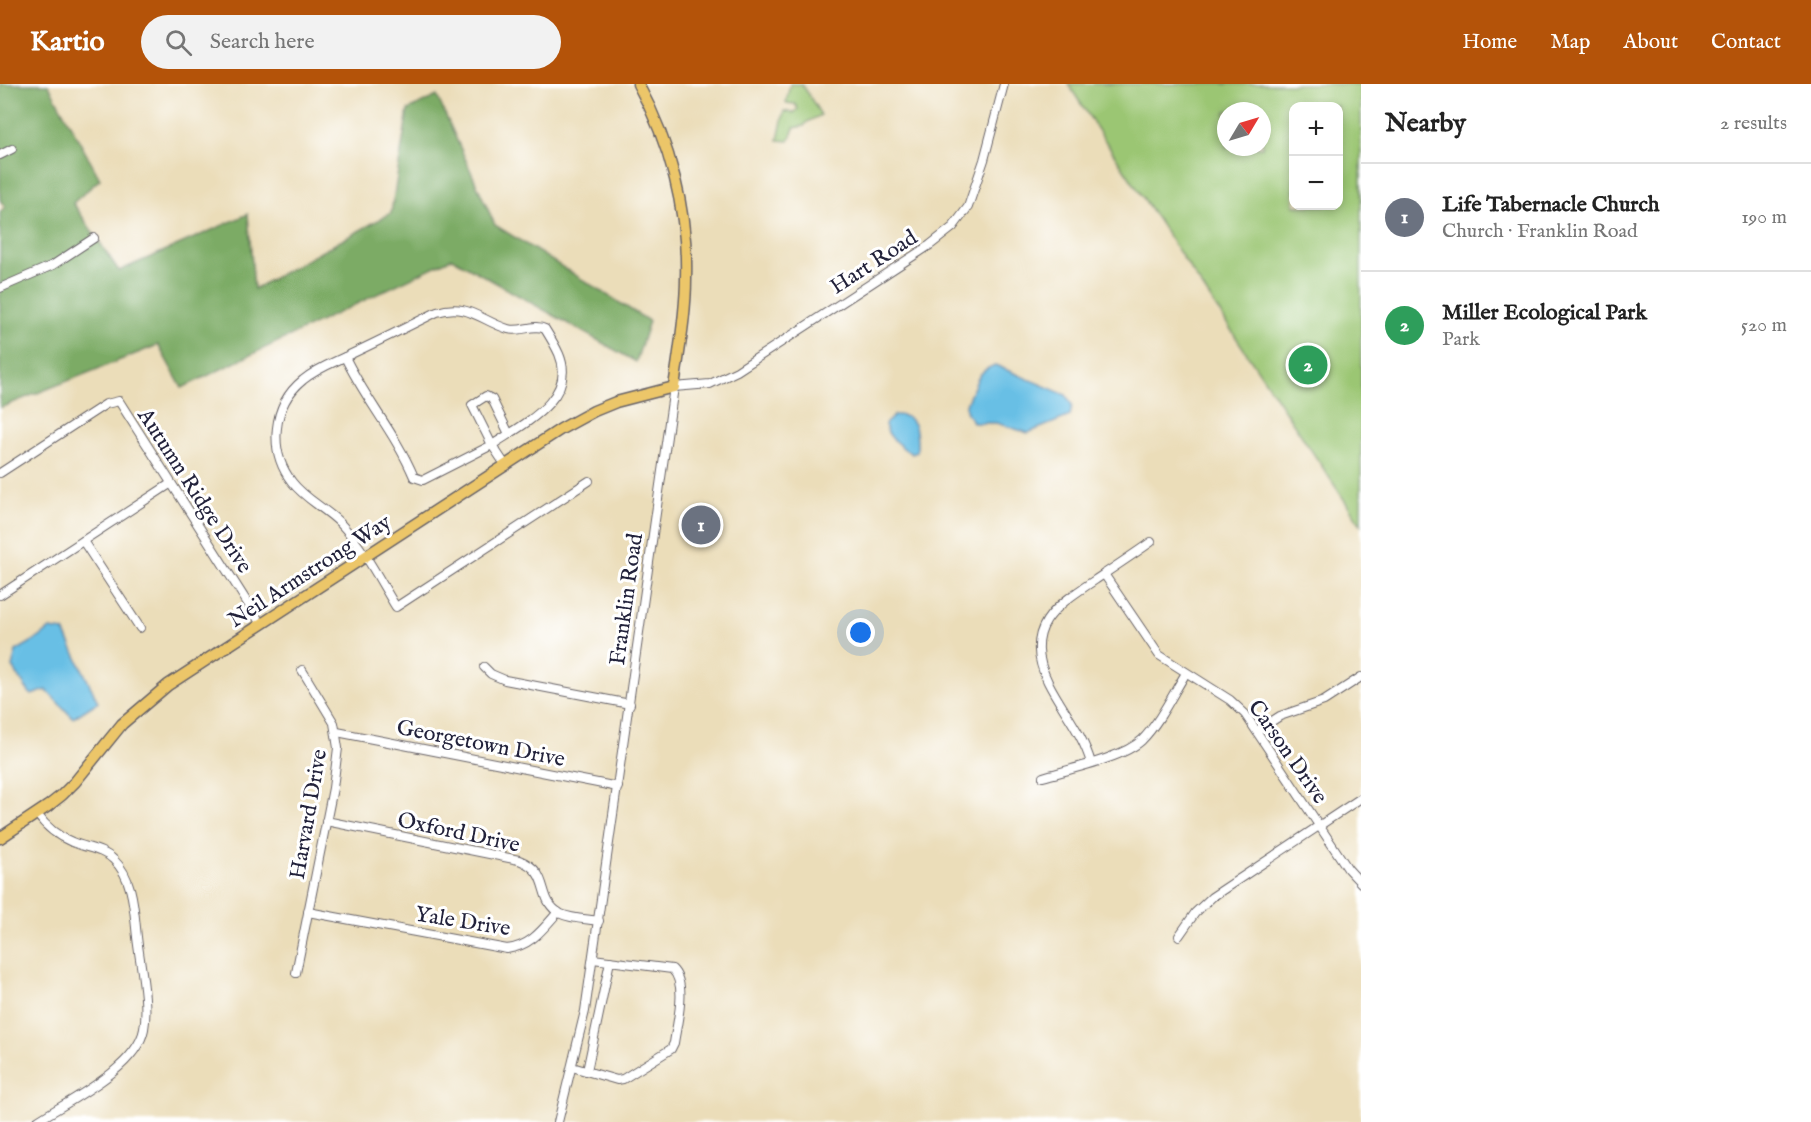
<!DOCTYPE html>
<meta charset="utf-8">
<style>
:root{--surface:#fff;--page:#f2f2f2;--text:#222;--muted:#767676;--line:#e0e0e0;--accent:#b45309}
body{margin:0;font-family:"IM FELL English",serif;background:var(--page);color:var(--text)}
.controls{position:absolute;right:18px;top:18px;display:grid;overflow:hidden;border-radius:12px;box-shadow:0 3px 9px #0003}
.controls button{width:54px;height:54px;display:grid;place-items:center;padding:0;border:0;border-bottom:2px solid var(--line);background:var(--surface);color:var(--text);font:30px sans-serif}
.compass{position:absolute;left:1217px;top:18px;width:54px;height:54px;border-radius:50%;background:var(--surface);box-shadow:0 3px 9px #0003;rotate:52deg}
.you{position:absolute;left:861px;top:549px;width:21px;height:21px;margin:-15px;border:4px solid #fff;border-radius:50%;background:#1a73e8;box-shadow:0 0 0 9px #1a73e833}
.badge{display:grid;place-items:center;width:39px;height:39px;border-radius:50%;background:var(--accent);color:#fff;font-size:20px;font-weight:700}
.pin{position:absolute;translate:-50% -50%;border:3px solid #fff;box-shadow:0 2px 6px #0006}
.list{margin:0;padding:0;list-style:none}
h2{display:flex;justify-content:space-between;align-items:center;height:78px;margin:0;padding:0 24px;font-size:26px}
h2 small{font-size:20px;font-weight:400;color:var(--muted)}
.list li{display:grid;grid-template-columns:39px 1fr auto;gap:18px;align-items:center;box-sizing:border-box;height:108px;padding:0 24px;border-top:2px solid var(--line)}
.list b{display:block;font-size:22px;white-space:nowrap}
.list p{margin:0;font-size:20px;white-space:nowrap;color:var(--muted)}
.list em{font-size:20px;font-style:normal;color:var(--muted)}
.icon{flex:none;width:33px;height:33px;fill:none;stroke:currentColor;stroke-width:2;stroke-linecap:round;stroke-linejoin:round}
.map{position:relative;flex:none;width:1361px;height:1038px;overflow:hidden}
header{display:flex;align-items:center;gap:36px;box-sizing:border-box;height:84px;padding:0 30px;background:var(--accent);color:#fff}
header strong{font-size:28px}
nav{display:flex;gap:33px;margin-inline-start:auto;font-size:21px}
.search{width:420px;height:54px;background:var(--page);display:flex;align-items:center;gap:15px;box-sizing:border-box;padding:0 21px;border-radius:33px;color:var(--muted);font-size:22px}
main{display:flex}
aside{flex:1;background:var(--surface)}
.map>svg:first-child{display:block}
</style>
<header>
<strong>Kartio</strong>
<div class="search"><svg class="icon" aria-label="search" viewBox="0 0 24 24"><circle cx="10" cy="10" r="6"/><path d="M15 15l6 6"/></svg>Search here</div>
<nav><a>Home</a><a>Map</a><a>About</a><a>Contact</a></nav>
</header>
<main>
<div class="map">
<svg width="1361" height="1038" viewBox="0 0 1361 1038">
<rect width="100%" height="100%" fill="#fff"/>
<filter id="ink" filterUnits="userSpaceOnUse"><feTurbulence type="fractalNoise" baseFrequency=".0167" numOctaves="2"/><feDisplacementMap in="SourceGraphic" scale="12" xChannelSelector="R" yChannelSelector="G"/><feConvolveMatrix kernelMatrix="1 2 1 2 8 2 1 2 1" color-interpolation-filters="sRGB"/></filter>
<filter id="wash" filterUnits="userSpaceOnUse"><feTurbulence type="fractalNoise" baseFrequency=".008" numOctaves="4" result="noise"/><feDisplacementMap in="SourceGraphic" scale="24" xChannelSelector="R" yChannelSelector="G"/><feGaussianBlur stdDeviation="1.35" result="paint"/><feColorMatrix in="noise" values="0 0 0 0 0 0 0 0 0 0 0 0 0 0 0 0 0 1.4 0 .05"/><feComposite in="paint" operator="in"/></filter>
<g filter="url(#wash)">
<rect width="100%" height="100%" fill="#ebddb9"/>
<!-- green -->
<g fill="#9bc673" stroke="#5e7457" stroke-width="1.5" fill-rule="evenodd">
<polygon points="790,0 802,0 821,31 807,38 804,42 794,44 789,57 778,56 784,27 794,29 798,25 795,20 786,19"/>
<path d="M1068 0H1361V441L1104 55ZM1294 22H1338V122H1294ZM1226 27H1262V63H1226Z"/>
</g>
<!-- forest -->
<polygon fill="#7cab65" stroke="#4f6650" stroke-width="1.5" points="0,0 48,0 100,95 73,119 119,187 248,130 254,205 391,129 408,26 437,12 495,141 649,237 636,278 452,174 182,304 158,261 0,324 0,128 5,123 0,116"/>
<!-- water -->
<g fill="#67bfe5" stroke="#447090" stroke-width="1.5">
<path d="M995 281 1066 311 1072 321 1070 332 1028 349 996 339H974C963 326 964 323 971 309 979 294 977 288 995 281Z"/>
<path d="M895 331C919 330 917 351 917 368L912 370C902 364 886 352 885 340Z"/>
<polygon points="50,545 64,547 98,618 73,634 46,606 31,611 12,583 16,567 40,553"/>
</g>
</g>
<g filter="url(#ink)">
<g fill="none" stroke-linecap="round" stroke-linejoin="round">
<!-- minor casing -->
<g stroke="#686367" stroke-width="10">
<g id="minor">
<polyline points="0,71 12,65"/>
<polyline points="0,204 53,181 94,154"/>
<path d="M345 273C365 315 396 350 414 393L423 396 492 361 472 321 486 312 492 315 509 350"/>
<path d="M506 382 492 361C522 341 578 314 559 270 555 261 550 253 545 245 533 239 521 249 508 245 481 237 468 218 437 228 407 243 377 258 347 272 332 279 316 285 303 296 272 321 268 367 292 398 305 415 325 424 340 439 363 463 379 495 396 523L589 397"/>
<polyline points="0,389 106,320 119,317 261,540"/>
<polyline points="83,457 140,544"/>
<polyline points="1104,490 1159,571 1230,616 1245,630 1348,785 1361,799"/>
<polyline points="0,511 170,400"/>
<polyline points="484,583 491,590 505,596 630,620"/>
<polyline points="1257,647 1280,632 1324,617 1361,593"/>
<polyline points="337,648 618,703"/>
<path d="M1091 679C1082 648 1062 626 1048 598 1021 543 1057 521 1098 494 1116 482 1134 470 1151 458"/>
<path d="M1043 693C1070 685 1123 674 1142 656 1159 639 1173 610 1186 589"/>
<path d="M326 737 519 776C553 789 535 816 561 830 572 835 587 835 599 837"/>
<path d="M308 828 507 865C531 862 542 846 558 828"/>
<polyline points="1179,852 1195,829 1212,813 1361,714"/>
<polyline points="296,889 333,704 338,664 334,639 302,586"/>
<path d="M572 983 617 996 623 995 671 965 674 959C677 938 688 900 672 885L593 875"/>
<polyline points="587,987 610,877"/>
<path d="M36 1038C68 1017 137 984 144 945 149 918 140 881 137 853 134 828 134 795 114 776 103 765 86 764 72 758 57 752 46 743 37 730"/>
<polyline points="558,1038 585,927 674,303 710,300 737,287 930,161 953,143 968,123 984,76 1004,0"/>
</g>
</g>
<!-- major casing -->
<g stroke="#686367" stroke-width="13">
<path id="major" d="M0 754 48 722 62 711 75 698 122 640 168 601 561 345 594 327 616 318 674 303C679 267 686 230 686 194 688 127 670 59 638 0"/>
</g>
<!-- minor -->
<use href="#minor" stroke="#fff" stroke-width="8"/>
<!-- major -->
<use href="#major" stroke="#ecc669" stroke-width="10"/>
</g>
</g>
<g text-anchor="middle" stroke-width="6" stroke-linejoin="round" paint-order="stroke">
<!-- street labels -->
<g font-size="22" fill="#22223b" stroke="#fff">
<text transform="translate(873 177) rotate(-33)" y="8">Hart Road</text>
<text transform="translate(196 406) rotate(57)" y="8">Autumn Ridge Drive</text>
<text transform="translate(309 486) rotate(-33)" y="8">Neil Armstrong Way</text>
<text transform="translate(625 515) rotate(-82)" y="8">Franklin Road</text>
<text transform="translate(481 658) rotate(11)" y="8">Georgetown Drive</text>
<text transform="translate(1289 667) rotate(55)" y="8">Carson Drive</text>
<text transform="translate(307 730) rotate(-80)" y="8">Harvard Drive</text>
<text transform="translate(459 747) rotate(12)" y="8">Oxford Drive</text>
<text transform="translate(463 836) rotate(9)" y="8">Yale Drive</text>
</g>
</g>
</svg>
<div class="controls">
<button>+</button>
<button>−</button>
</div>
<svg class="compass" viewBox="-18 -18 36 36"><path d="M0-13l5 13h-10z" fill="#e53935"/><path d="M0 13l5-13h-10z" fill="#767676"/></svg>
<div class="you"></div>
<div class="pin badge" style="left:701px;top:441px;background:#6b7280">1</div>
<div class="pin badge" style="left:1308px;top:281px;background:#2e9e5b">2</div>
</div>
<aside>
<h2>Nearby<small>2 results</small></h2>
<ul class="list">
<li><span class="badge" style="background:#6b7280">1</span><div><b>Life Tabernacle Church</b><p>Church · Franklin Road</p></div><em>190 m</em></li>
<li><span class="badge" style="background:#2e9e5b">2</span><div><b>Miller Ecological Park</b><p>Park</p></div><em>520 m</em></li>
</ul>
</aside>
</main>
